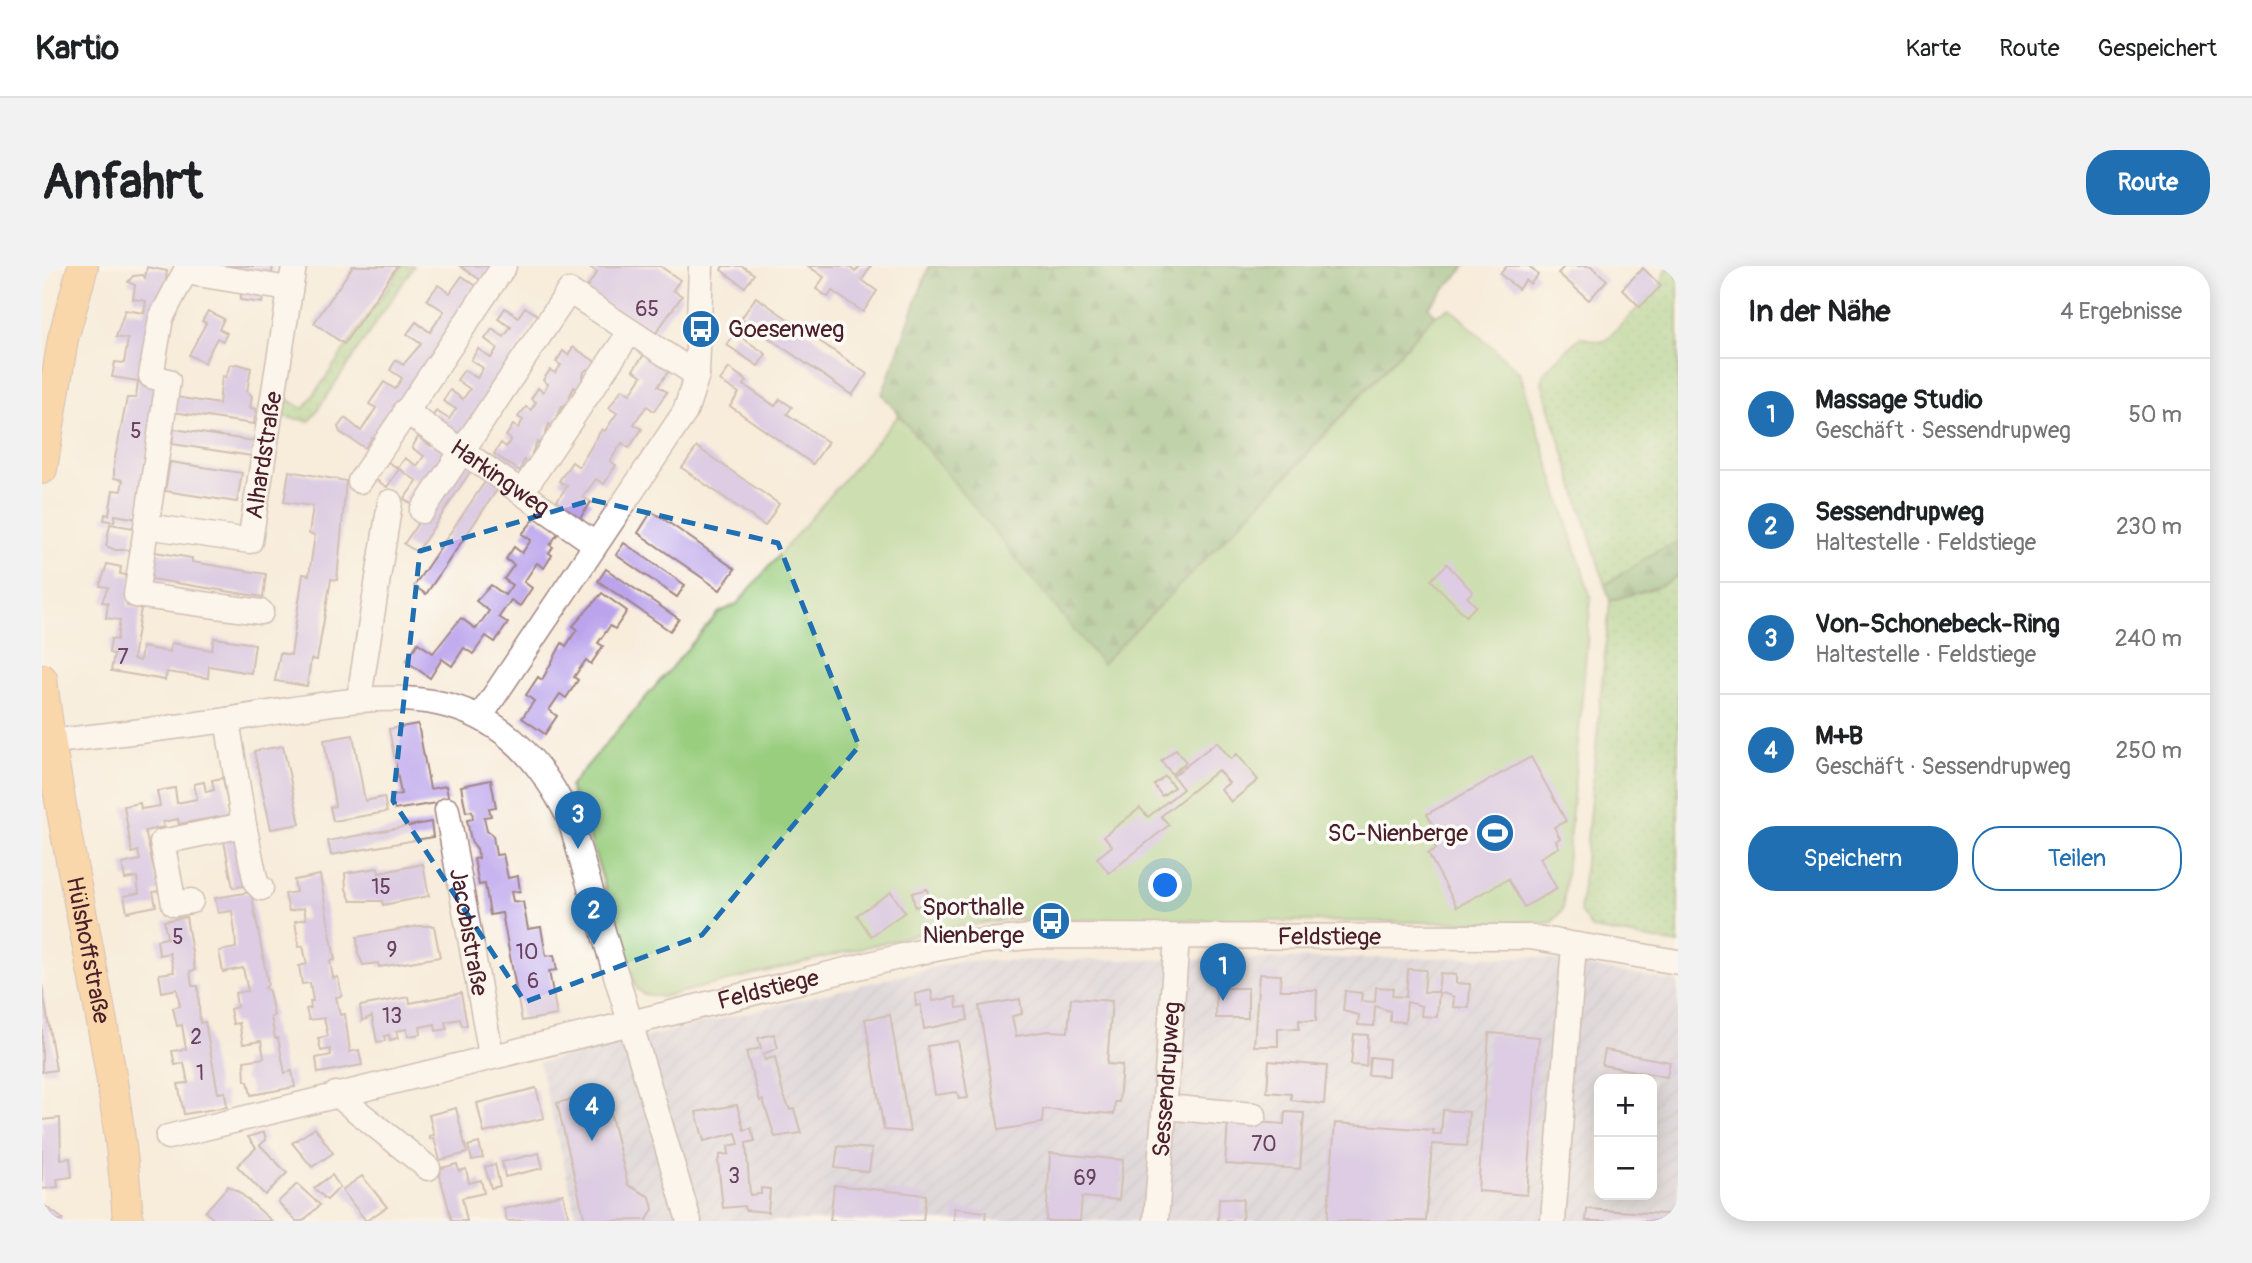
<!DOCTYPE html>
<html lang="de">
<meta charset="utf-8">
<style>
:root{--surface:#fff;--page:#f2f2f2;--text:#202124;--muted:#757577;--line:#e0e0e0;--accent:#1f6fb2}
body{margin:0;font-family:Pangolin,sans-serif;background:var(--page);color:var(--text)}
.controls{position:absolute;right:21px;bottom:21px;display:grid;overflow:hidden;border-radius:14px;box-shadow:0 4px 18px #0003}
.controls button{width:63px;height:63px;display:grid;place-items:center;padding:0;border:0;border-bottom:2px solid var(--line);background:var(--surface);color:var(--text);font:35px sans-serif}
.you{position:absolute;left:1124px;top:620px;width:24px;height:24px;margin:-18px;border:5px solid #fff;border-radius:50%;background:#1a73e8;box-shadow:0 0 0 10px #1a73e833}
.badge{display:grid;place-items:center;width:46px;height:46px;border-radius:50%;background:var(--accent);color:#fff;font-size:23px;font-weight:700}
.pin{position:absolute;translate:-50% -58px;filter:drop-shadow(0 2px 4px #0008)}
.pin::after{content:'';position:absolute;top:37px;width:24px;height:21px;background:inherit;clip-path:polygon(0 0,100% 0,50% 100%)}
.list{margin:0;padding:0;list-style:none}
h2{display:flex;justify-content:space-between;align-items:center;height:91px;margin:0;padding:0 28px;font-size:30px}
h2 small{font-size:23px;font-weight:400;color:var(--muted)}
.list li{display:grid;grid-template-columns:46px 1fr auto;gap:21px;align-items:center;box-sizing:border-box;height:112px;padding:0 28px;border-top:2px solid var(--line)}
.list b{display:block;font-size:26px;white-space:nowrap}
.list p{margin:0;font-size:23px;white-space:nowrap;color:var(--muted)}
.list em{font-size:23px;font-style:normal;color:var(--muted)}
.actions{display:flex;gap:14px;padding:21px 28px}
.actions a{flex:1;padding:16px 0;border:2px solid var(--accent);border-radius:28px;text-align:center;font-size:24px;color:var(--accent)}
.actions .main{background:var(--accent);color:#fff}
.map{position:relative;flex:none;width:1636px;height:955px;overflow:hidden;border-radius:28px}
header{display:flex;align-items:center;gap:42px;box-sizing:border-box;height:98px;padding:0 35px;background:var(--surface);border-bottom:2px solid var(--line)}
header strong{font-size:33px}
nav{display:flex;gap:38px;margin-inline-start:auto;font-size:24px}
.intro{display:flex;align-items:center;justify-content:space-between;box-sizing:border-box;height:168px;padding:0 42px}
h1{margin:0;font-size:49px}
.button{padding:18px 32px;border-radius:28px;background:var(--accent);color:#fff;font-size:24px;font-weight:700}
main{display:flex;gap:42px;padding:0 42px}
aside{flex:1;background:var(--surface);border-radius:28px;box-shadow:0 4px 18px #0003}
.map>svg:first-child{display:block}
</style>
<header>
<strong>Kartio</strong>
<nav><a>Karte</a><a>Route</a><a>Gespeichert</a></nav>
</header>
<div class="intro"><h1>Anfahrt</h1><a class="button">Route</a></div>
<main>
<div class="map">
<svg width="1636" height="955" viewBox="0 0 1636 955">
<defs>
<pattern id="industrial-furrows" width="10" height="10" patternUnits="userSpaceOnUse" patternTransform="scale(1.75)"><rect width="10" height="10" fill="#c3c1db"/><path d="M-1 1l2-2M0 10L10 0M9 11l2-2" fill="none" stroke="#a9a5bc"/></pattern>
<pattern id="green-dots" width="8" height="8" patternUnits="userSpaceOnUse" patternTransform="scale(1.75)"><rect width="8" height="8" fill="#9ace7f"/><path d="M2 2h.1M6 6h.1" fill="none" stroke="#86b06e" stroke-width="1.8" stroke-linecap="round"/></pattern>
<pattern id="forest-firs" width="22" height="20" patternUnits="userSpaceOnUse" patternTransform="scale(1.75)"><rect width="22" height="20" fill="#7bb16e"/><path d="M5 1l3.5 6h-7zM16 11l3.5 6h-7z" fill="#678f5b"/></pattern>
</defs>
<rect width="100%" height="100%" fill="#fdfcf7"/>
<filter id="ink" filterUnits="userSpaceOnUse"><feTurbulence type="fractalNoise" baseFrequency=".0143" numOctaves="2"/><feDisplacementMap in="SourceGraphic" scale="14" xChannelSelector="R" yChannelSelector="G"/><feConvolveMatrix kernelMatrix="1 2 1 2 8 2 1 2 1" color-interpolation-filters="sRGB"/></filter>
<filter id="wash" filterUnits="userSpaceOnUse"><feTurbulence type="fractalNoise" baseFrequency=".00686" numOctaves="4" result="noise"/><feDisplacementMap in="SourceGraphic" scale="28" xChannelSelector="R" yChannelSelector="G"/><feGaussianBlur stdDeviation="1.57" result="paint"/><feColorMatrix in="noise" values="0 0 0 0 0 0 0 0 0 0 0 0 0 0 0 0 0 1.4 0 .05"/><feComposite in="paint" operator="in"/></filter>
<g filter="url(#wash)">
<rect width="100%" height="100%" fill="#f8ecdb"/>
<!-- industrial -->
<path fill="url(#industrial-furrows)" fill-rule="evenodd" d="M1492 691 1636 716V955H536L497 797 919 695ZM1557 813H1610V929H1557Z"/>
<!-- green -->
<g fill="url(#green-dots)" stroke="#727655" stroke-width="2">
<polygon points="360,0 372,0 268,155 241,151 244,132 262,143"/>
<polygon points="1626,0 1636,0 1636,276 1563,319 1500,117 1502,106 1538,71 1559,76 1564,74 1618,20"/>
<path d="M1636 308V678L1550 663 1538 646 1568 335C1592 325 1617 326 1636 308Z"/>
</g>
<!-- forest -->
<g fill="url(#forest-firs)" stroke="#62684c" stroke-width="2">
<polygon points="887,0 1424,0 1386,41 1393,48 1246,208 1060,399 840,128"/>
<path d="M1636 276V308C1617 326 1592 325 1568 335L1563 319 1615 285Z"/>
</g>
<!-- pitch -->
<polygon fill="#9ace7f" stroke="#727655" stroke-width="2" points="1408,42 1478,107 1549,332 1521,643 1510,657 966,653 885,666 620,731 601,728 594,722 543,556 527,521 676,347 695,338 857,149 1060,398 1248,207 1393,49"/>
<g id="blocks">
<!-- building -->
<g fill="#bca4ed">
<polygon points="171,0 231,0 229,11"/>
<polygon points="311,0 355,0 302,78 272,57"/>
<polygon points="418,0 450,0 440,15"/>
<polygon points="546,0 618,0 638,14 631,24 640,30 611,71 543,24 555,6"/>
<polygon points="681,0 700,0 712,8 703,21 679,4"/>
<polygon points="766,0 807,0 813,6 818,0 829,0 820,14 835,25 821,46 790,25 786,31 774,23 782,11"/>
<polygon points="1465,0 1487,0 1496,9 1488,18 1484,14 1476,23 1458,8"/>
<polygon points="1523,0 1549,0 1565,14 1547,34 1516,7"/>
<polygon points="105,1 125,5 120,38 113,37 100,115 117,118 96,253 73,249 72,256 62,254 63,248 67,249 71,224 79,225 81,214 72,212 72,197 85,132 94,132 96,115 70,111 73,96 82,97 86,73 74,71 83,44 102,47 104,35 91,33 93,19 86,16 91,10 101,9 103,12"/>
<polygon points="1601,2 1619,20 1598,41 1580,23"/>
<polygon points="420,10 437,22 335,176 330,172 323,182 298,166 296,161 303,152 319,165 334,142 327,138 342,116 353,123 360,112 348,104 354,94 361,99 379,78 365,68 374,56 388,66 402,45 385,34 396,19 408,27"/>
<polygon points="201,18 223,21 220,37 198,34"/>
<polygon points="714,31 825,108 810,129 699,53"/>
<polygon points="483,41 497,50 418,175 388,155 394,145 407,153 414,143 401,135 408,124 421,133 428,123 415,114 422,104 435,112 441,102 429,94 436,83 449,92 455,82 443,73 450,63 462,71 469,61 456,53 463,42 476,51"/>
<polygon points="166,45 182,53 177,63 185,67 181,75 175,72 162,97 147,89 164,57 160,55"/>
<polygon points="693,67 724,88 716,100 685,79"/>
<polygon points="531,81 557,98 550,107 545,103 542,106 540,113 544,116 538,125 532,121 527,131 532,134 526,143 520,140 515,150 519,153 513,162 507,158 503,168 507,171 501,180 495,176 490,187 494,190 489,199 482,194 478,205 452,188 459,177 464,181 469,173 464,170 471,159 476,162 481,154 476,151 484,141 489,144 494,136 489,133 496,122 501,126 506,118 501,114 508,104 513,107 519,99 514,96 521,85 526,89"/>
<polygon points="604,86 629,102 616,120 625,126 612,145 605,140 598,149 592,158 600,163 587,182 580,177 568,195 574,199 562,218 554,213 541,231 549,236 536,255 512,239 525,220 517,215 530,196 537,201 560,163 563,165 575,147 567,142 580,123 588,128 600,110 591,104"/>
<polygon points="196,98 209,102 205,126 210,130 208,142 214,143 212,158 124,145 134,131 177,138 180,110 184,111 188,99"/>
<polygon points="687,102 705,115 702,119 733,140 738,133 750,141 745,148 786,176 771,198 688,140 697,127 678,115"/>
<polygon points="132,163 212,175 210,190 130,178"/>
<polygon points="396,170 410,179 390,208 394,211 374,241 362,233 375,215 356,202 363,192 375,200 382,190 370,182 376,171 389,180"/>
<polygon points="655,181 737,238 723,260 640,202"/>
<polygon points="420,192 432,200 375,286 362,278"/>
<polygon points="128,196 200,207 195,236 123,225"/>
<polygon points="346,196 357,203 345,221 333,213"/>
<polygon points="247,205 304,215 295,314 289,313 275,394 269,393 265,420 233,415 238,387 249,389 261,308 267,309 273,269 267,268 271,240 242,236"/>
<polygon points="447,210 459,218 384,328 372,320"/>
<polygon points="610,245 693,303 678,324 596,267"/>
<polygon points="494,251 516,267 508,279 511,281 507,287 510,289 502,302 495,297 482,316 490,322 478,340 469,334 457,351 466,357 453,376 444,370 431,388 422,382 410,400 400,393 388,412 364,395 376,377 391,387 419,352 434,363 447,345 434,335 449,319 463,329 470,319 462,313 472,299 464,293 472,281 480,287 489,274 480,268"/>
<polygon points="68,258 92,262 88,284 73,284 64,280"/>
<polygon points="582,277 643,319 635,331 574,289"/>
<polygon points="113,286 150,292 150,296 224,308 221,331 109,313"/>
<polygon points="65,298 79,301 78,308 90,310 85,340 99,342 91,393 98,395 100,381 128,386 129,377 170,384 172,372 213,378 209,407 167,400 166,412 125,406 123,414 69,405 72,388 67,387 69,373 75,374 78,354 64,352 66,337 60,336 66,321 58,320"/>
<polygon points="1405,298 1431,326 1425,331 1434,340 1424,350 1389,314"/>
<polygon points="564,303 637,353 628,365 556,315"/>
<polygon points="560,327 585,345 573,363 568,360 556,377 561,380 549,398 544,394 532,411 536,414 524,432 518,428 507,444 515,450 503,468 480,452 492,435 484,429 496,411 500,414 520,377 524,380 535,363 531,360"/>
<polygon points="376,458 388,523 404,520 407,535 352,544 350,530 359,528 347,463"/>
<polygon points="311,469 323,535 342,531 345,546 291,555 288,541 293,540 282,474"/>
<polygon points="1175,476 1189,493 1195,488 1216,514 1189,536 1179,523 1187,517 1176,504 1119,550 1127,559 1067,607 1055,592 1070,580 1062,570 1098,542 1106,551 1141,523 1131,510"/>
<polygon points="241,480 258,558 229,563 212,485"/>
<polygon points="1134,483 1144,496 1130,508 1119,495"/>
<polygon points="1489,491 1524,555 1512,561 1518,572 1514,575 1517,581 1498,592 1515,623 1482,641 1466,613 1415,641 1386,587 1394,583 1390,576 1390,557 1385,548"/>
<polygon points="1123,510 1132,521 1120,530 1112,519"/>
<polygon points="181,512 188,549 137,558 136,553 121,556 122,561 103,565 117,625 111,626 114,640 85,646 82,630 97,627 95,611 83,613 80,598 98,594 96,585 90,587 82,540 98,537 99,543 118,540 115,525 133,522 135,537 155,533 152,518 162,516 164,526 172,524 170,514"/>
<polygon points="449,514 454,541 447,542 449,550 442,551 445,565 451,570 454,589 461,588 466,612 476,610 478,625 469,626 471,635 481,636 486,663 499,661 504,690 512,689 515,704 507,705 515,749 480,755 460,647 448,649 443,618 437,619 432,593 437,592 435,583 429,575 425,554 431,553 430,545 424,546 419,520"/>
<polygon points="389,556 391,571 289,589 286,575"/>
<polygon points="196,567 206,619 191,622 181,570"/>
<polygon points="381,598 387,630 341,639 340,635 309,635 304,623 303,607 336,602 337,607"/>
<polygon points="278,609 293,694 288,695 291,712 296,711 300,730 294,731 298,749 303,748 308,786 317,784 320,799 276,807 274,792 289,789 288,783 279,785 276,772 286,770 282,752 267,754 264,743 269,742 268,735 271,735 268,717 260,718 257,700 265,698 261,680 257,681 253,655 264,653 262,642 247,645 243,628 254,626 252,614"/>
<polygon points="885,623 888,638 873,641 870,627"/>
<polygon points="209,626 226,718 223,722 227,725 232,750 229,751 233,772 236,772 243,807 250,805 253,821 209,829 206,815 203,815 202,795 222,792 219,775 201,778 197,757 191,758 188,743 195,741 193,727 206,725 201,702 181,706 177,685 194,682 193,666 190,645 176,647 173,632"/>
<polygon points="849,626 863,646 829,670 815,649"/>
<polygon points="144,651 153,704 148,705 150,720 156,720 158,757 163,756 176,827 183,826 185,841 142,848 136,818 146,817 142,797 133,799 130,785 144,783 140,759 135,760 131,742 138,740 135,723 120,726 117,708 132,706 128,687 117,689 115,674 125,672 122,655"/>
<polygon points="377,660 392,660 398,691 337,701 336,697 321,699 316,687 315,671"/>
<polygon points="1366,703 1384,704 1382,726 1396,726 1398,707 1414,709 1414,717 1428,718 1427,742 1411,741 1412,731 1397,726 1395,751 1379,750 1380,740 1365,736 1363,756 1348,755 1348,745 1333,740 1332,760 1316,759 1317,749 1301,745 1303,725 1320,727 1319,735 1333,736 1334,721 1351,722 1350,730 1364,731"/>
<polygon points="1217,708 1239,709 1238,724 1275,724 1274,755 1257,754 1257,763 1236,762 1236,780 1212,780"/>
<polygon points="0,719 14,804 0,806"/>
<rect x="1174" y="722" width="32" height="30"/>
<polygon points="889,724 891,735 914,731 915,742 924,741 926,754 882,763 879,739 874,740 873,728"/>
<polygon points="419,727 425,759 420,760 418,753 403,756 405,763 394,765 393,758 378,761 379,768 366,770 365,763 354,765 356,772 348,774 347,769 342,770 343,775 335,776 330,750 320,755 318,740 367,731 368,737"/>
<polygon points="1029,732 1070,735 1065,798 1080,799 1077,836 1073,836 1072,848 1001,843 1000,857 957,864 937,740 978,733 980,748 970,750 974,770 1006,765 1026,766"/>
<polygon points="848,749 865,848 868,866 842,864 823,753"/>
<polygon points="1447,767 1497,771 1485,929 1436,925"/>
<polygon points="732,768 736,782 721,788 723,794 733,791 741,828 748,844 752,843 759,867 733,871 721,834 718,835 704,786 719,782 716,772"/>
<polygon points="1312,768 1326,769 1324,800 1309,799"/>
<polygon points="916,775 926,832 917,833 915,826 893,829 885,780"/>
<polygon points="1563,784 1628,796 1625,811 1560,799"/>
<polygon points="1328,791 1347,793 1346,810 1326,809"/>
<polygon points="1227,795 1285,800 1282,838 1249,834 1249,828 1225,826"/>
<polygon points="494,822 502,852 442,867 435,837"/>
<polygon points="563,825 586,919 608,931 611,943 605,954 543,955 515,837"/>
<polygon points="695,839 702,864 709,862 713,875 704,877 708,929 719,928 719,922 728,923 726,946 703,944 702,940 681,942 676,895 678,889 687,888 686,880 697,878 694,867 662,875 654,846"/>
<polygon points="414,842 425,887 398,894 392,872 388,873 387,870 392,869 387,849"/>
<polygon points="1401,844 1427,846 1425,880 1390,878 1384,955 1285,955 1293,857 1391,864 1391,868 1399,868"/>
<polygon points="1243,846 1262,847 1258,903 1183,898 1186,854 1242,858"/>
<polygon points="18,852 19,893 28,892 30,911 15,913 16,921 0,923 0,854"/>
<polygon points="273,862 291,887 270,901 250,877"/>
<polygon points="222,866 224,874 218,879 245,907 223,929 195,900 214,882 206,871"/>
<polygon points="437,877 441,892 430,894 426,880"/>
<polygon points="796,880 830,883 827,906 793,902"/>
<polygon points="497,887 501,902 463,911 460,896"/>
<polygon points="1008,887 1081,894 1077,934 1040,931 1038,955 1004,955"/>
<polygon points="415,898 417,905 424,903 427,917 439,914 442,927 420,932 425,955 410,955 398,910 399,902"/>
<polygon points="453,898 458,920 449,922 443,901"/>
<polygon points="290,909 298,921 285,934 272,922"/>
<polygon points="320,910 345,941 324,955 300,924"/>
<polygon points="255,918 278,939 261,955 254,955 236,936"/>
<polygon points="792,919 884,929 881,955 788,955"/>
<polygon points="186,920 197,926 230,955 174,955 163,946"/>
<polygon points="521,928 527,953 465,955 462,943"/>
<polygon points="1177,932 1201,933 1200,955 1176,955"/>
<polygon points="3,940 21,953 20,955 0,955"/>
<polygon points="912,942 944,946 943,955 912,955"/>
<polygon points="1545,943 1636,949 1636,955 1544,955"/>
</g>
</g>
</g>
<g filter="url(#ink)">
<use href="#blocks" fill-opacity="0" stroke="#a18683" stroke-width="2"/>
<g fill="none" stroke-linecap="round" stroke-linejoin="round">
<!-- minor casing -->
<g stroke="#a18683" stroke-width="27">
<g id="minor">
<path id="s1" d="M363 145 553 278"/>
<polyline points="318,215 462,0"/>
<polyline points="480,226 588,66"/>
<polyline points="380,245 527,25 655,109"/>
<path id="s2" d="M104 260 208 275 252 0"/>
<polyline points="219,346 94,329 126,115 109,110 119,52 143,6 247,23"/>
<polyline points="317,432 348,236"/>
<polyline points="438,451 643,146 655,109 659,0"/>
<path d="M0 477C61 469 123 463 184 454 328 432 450 391 528 554L647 955"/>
<path id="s3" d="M405 544 449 789"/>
<polyline points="202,559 214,617 219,622"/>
<polyline points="149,635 132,638 120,576 202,559 185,454"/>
<polyline points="294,828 386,902"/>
<polyline points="1123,841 1212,849"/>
<path id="s4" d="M126 871 873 687 924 677 998 670 1488 671 1636 696"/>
<path id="s5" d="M1114 955 1135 672"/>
<polyline points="1511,955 1532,679"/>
</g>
</g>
<!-- major casing -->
<g stroke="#a18683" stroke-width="32">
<g id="major">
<polyline points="0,203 21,73 41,0"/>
<path id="s6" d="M0 413C21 595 74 772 86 955"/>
</g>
</g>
<!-- minor -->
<use href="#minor" stroke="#fff" stroke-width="24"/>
<!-- major -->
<use href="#major" stroke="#fdbc70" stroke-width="30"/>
</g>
</g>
<!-- marked area -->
<path d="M0 0H1636V955H0ZM550 234 736 277 817 480 660 669 483 736 351 535 378 285Z" fill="#f8ecdb" fill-opacity=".55" fill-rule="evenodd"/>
<path fill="none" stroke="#1f6fb2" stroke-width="5" stroke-dasharray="14 9" stroke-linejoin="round" d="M550 234 736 277 817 480 660 669 483 736 351 535 378 285Z"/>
<!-- icons -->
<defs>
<g id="bus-disc" transform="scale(2.0125)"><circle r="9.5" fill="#1f6fb2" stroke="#fdfcf7"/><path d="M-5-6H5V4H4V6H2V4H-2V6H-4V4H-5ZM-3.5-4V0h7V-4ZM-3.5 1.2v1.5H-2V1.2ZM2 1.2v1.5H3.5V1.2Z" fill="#fff"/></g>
<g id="stadium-disc" transform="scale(2.0125)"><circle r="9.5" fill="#1f6fb2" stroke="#fdfcf7"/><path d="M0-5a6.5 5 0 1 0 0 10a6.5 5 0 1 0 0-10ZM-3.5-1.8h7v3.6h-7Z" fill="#fff"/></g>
</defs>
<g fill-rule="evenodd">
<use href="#bus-disc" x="659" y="63"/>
<use href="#stadium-disc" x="1453" y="567"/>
<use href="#bus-disc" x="1009" y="655"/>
</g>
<g text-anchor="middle" stroke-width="7" stroke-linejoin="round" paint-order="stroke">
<!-- number labels -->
<g font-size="21" fill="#66405c">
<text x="605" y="50">65</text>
<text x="94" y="172">5</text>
<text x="81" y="398">7</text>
<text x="339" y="628">15</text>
<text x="136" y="678">5</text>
<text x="350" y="691">9</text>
<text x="485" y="693">10</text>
<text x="491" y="722">6</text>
<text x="350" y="757">13</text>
<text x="154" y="778">2</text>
<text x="158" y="814">1</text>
<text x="1222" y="885">70</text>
<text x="692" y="917">3</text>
<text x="1043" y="919">69</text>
</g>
<!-- poi labels -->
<g font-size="24" fill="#4a1f2b" stroke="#fdfcf7" text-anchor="end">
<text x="686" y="71" text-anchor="start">Goesenweg</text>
<text x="1426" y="575">SC-Nienberge</text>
<text x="982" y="649">Sporthalle<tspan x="982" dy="28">Nienberge</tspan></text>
</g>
<!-- street labels -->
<g font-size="24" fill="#4a1f2b" stroke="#fdfcf7">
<text dy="8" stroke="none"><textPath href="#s2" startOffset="192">Alhardstraße</textPath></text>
<text dy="8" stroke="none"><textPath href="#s1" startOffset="116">Harkingweg</textPath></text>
<text dy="8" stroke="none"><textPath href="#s3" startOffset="124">Jacobistraße</textPath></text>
<text dy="8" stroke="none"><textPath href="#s4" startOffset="1185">Feldstiege</textPath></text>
<text dy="8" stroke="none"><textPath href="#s6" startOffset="275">Hülshoffstraße</textPath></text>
<text dy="8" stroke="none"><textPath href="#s4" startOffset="618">Feldstiege</textPath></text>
<text dy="8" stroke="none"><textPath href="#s5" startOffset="142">Sessendrupweg</textPath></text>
</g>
</g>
</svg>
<div class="controls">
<button>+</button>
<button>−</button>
</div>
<div class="you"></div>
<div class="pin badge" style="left:1181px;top:735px">1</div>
<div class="pin badge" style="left:552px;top:679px">2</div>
<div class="pin badge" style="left:536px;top:583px">3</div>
<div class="pin badge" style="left:550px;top:875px">4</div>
</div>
<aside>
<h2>In der Nähe<small>4 Ergebnisse</small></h2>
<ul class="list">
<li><span class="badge">1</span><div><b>Massage Studio</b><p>Geschäft · Sessendrupweg</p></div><em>50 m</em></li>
<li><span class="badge">2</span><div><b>Sessendrupweg</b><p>Haltestelle · Feldstiege</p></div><em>230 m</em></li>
<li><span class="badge">3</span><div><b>Von-Schonebeck-Ring</b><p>Haltestelle · Feldstiege</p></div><em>240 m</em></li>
<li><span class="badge">4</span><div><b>M+B</b><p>Geschäft · Sessendrupweg</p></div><em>250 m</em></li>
</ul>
<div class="actions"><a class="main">Speichern</a><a>Teilen</a></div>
</aside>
</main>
